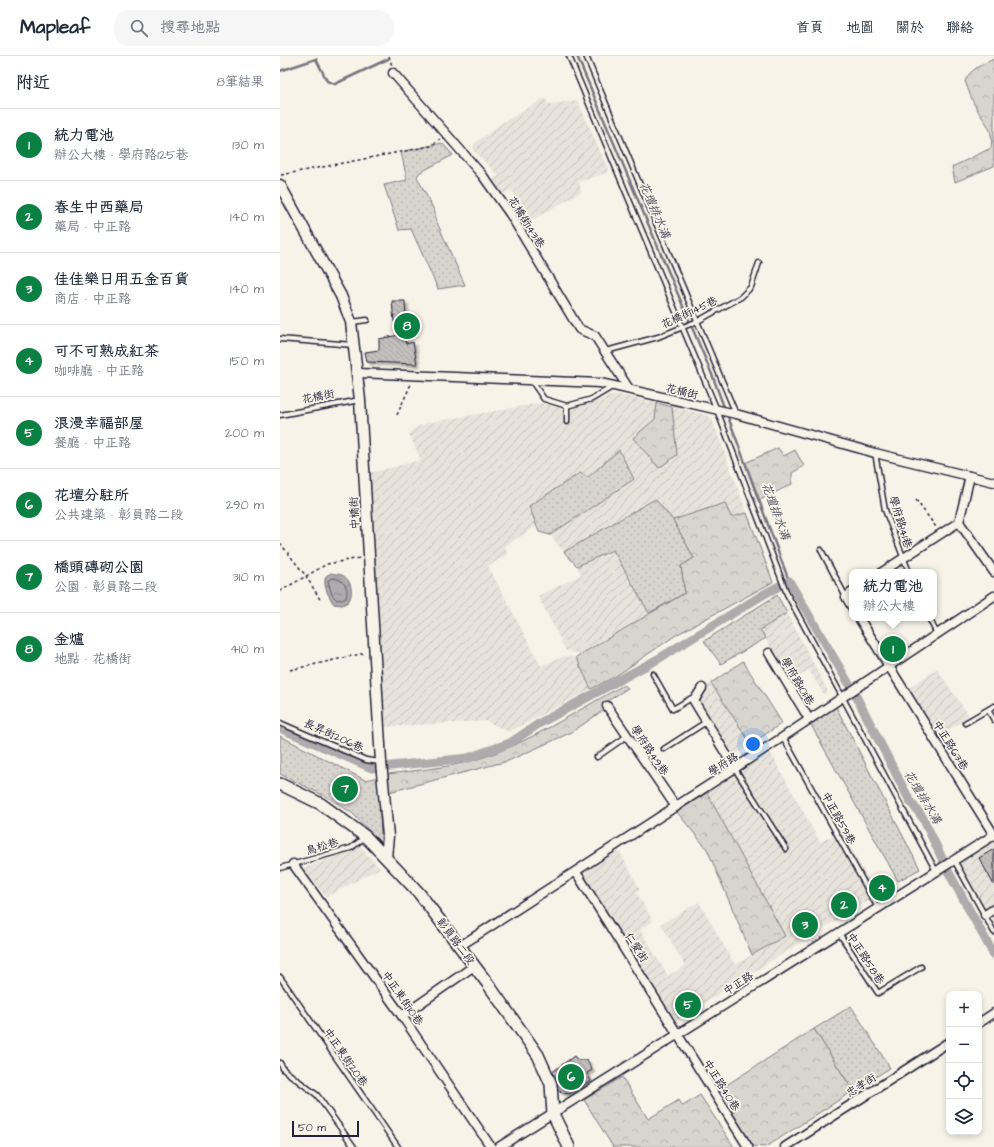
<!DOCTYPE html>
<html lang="zh-TW">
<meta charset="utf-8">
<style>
:root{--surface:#fff;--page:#f6f6f7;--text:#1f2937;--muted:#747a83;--line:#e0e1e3;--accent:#0b8043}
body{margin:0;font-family:"Architects Daughter","LXGW WenKai TC",sans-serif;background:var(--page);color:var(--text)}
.controls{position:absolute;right:12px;bottom:12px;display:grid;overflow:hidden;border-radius:8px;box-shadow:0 2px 6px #0003}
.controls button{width:36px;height:36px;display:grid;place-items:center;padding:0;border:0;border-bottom:1px solid var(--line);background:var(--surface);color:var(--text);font:20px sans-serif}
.scale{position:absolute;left:12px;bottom:10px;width:67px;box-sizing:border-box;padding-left:4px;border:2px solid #22223b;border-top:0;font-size:11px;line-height:14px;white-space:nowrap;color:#22223b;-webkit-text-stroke:3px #f7f3e8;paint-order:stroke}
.you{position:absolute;left:473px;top:688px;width:14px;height:14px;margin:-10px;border:3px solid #fff;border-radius:50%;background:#1a73e8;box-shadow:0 0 0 6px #1a73e833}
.badge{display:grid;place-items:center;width:26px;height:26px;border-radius:50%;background:var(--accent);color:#fff;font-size:13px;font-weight:700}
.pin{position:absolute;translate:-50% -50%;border:2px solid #fff;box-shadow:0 1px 4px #0006}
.popup{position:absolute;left:569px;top:513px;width:88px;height:52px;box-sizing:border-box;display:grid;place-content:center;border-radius:8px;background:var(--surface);filter:drop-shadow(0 1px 3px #0005);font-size:13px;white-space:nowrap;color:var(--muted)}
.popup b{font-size:15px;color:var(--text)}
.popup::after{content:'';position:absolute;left:50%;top:100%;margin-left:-8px;border:8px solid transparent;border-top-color:var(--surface)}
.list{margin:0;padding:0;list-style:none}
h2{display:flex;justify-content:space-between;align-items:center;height:52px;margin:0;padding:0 16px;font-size:17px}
h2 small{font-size:13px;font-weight:400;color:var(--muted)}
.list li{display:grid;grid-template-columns:26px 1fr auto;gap:12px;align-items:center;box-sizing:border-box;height:72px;padding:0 16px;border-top:1px solid var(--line)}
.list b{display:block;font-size:15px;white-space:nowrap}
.list p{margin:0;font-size:13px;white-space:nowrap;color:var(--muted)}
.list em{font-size:13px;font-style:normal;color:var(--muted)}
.icon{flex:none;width:22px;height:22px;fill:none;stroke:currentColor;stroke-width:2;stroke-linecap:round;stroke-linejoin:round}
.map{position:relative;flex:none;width:714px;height:1091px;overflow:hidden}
header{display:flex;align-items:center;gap:24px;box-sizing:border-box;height:56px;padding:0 20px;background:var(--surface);border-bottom:1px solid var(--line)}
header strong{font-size:19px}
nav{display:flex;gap:22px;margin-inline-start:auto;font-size:14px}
.search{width:280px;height:36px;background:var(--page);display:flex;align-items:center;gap:10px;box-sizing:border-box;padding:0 14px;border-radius:16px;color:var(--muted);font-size:15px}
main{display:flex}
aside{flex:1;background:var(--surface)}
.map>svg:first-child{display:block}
</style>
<header>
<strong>Mapleaf</strong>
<div class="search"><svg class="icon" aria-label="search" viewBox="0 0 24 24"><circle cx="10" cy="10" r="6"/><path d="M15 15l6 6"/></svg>搜尋地點</div>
<nav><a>首頁</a><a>地圖</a><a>關於</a><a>聯絡</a></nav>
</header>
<main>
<aside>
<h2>附近<small>8筆結果</small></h2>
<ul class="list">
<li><span class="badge">1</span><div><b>統力電池</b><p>辦公大樓 · 學府路125巷</p></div><em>130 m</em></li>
<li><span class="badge">2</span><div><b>春生中西藥局</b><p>藥局 · 中正路</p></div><em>140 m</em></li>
<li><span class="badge">3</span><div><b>佳佳樂日用五金百貨</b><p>商店 · 中正路</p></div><em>140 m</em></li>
<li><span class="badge">4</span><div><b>可不可熟成紅茶</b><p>咖啡廳 · 中正路</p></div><em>150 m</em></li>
<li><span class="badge">5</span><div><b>浪漫幸福部屋</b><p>餐廳 · 中正路</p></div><em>200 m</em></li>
<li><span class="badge">6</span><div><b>花壇分駐所</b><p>公共建築 · 彰員路二段</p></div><em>290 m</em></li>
<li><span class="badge">7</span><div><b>橋頭磚砌公園</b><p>公園 · 彰員路二段</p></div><em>310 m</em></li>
<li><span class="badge">8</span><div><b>金爐</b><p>地點 · 花橋街</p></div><em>410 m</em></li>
</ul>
</aside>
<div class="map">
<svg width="714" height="1091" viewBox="0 0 714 1091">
<defs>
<pattern id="industrial-furrows" width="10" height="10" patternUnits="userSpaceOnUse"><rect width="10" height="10" fill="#e7e3db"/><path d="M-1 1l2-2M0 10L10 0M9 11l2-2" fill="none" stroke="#c6c2bd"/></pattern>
<pattern id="grass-dots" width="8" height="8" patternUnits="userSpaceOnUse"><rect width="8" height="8" fill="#d8d5cf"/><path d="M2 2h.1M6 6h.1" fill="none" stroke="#b9b7b3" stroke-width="1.8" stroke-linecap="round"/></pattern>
<pattern id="forest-crowns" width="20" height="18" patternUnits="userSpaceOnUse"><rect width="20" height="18" fill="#d8d5cf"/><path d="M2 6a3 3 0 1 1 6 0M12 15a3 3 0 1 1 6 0" fill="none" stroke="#b9b7b3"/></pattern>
<pattern id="water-ripples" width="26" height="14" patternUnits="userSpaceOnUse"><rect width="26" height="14" fill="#aeabad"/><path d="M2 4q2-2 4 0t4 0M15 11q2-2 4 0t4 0" fill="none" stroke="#8d8b8e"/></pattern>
<pattern id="building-back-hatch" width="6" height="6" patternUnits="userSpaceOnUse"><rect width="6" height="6" fill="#c2bfbd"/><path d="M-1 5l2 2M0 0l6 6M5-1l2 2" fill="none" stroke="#a6a4a3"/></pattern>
<filter id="shadow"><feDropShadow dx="3" dy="3" stdDeviation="1" flood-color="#0004"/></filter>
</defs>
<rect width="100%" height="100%" fill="#f7f3e8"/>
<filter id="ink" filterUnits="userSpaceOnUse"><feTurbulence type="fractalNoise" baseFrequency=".025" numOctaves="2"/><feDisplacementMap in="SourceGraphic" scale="8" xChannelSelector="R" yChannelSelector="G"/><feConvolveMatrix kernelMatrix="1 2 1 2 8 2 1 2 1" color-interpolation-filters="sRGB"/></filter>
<g filter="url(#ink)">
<!-- industrial -->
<g fill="url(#industrial-furrows)">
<polygon points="265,42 268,48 298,45 329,116 299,126 301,136 250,165 232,134 222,138 213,124 218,119 193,94 194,88 222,67"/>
<polygon points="336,338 377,347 375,363 397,399 392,351 427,359 432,363 467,457 451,461 445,447 393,464 375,443 284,496 270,479 354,423 339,394 307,421 249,450 258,469 225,490 228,499 208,510 261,610 284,600 296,601 311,633 229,676 206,665 102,671 86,418 141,404 129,378 133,373 146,367 261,347 289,354"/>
<polygon points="333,493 369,557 300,598 286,595 258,540 301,519 297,510"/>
<polygon points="507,557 548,635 544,639 529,614 511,625 480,574"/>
<polygon points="657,613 690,661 656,681 625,634"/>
<polygon points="431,627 471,688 452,701 412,637"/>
<polygon points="489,694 540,786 561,775 597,839 397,964 385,959 301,823 302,815 337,791 360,833 356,836 373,865 360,874 388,920 405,910 381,868 419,846 455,909 505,880 427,737"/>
<polygon points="714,784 714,869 680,806"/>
<polygon points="80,790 100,812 46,841 23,813"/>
</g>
<!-- grass -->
<g fill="url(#grass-dots)" stroke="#7d7c85">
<polygon points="162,87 173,99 139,117 137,121 155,156 155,162 185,229 158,233 131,173 119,174 104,129 127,124 121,96"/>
<polygon points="339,394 354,423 270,479 259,476 249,450 300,417 308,421"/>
<polygon points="375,443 393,464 414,502 401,510 405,537 369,557 333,494 297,510 284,496"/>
<polygon points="497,539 507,557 480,574 486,582 441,608 424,585"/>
<polygon points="555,649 640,813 618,825 531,669"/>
<polygon points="0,680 85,724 99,721 101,787 72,757 49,742 0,718"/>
<polygon points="571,950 610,1012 573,1035 534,973"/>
</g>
<!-- forest -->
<g fill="url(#forest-crowns)" stroke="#7d7c85">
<path d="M714 3V110L675 126 672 111 711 92C714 74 706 68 698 55 692 46 689 35 685 25 690 13 703 8 714 3Z"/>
<polygon points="377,347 392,351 397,399 379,412 353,382 375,363"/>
<polygon points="498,392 504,400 515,394 524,410 512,417 512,428 478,445 465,407"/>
<polygon points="445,447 451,461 467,457 493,526 396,579 336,620 311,633 296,601 405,537 401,510 414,502 393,464"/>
<polygon points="463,605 502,667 471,688 431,627"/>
<path d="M344 629 348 632 326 646 328 651 292 676 228 705 109 736 108 718C137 714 167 712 195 704 248 688 296 655 344 629Z"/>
<polygon points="427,737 505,880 472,899 427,793 397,756"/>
<polygon points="534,973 573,1035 486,1091 470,1090 437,1035"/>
<polygon points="342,1021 368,1063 399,1044 403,1050 420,1039 454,1091 333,1091 304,1044"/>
</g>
<!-- water -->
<path fill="url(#water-ripples)" stroke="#76747f" d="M51 517C54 518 59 518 62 519 72 524 74 538 68 546L62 549 54 548C49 541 42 529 46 520Z"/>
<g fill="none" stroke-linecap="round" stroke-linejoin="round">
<!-- shore -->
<path stroke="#5a5969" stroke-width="1" d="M52 522C63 523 71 532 65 543L57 544 52 539 48 525Z"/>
<!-- stream -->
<g stroke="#76747f" stroke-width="2.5">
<polyline points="297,0 433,321 445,354"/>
<polyline points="0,15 36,3 47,25 55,28 108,3"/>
<polyline points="447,358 509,525"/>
</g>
<!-- canal -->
<polyline stroke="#aeabad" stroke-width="9" points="0,672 92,712 188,702 230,687 260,667 378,603 486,537 509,525 576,640 630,745 643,762 668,815 714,899"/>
</g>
<!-- building -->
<g fill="url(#building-back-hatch)" stroke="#22223b" filter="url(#shadow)">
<polygon points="112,245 125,245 126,265 114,266"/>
<circle cx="127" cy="271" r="3"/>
<polygon points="124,278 126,288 133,286 137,308 87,306 85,296 99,294 99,283"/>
<polygon points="714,793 714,829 699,802"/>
<polygon points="294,1000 298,1004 307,1004 312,1014 307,1017 311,1025 289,1038 283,1037 278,1034 271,1017"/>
</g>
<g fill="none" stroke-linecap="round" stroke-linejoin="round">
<!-- service casing -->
<g stroke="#22223b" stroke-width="7">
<g id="service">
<polyline points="289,0 437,354 507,538 656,815"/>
<polyline points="306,0 456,358"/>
<polyline points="72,266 87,264"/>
<polyline points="0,283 73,289"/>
<polyline points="326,295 378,281 418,265 461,241 471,231 479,207"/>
<polyline points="251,324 264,343 287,350 312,343 332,331"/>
<polyline points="287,350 287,366"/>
<polyline points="0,359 80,344"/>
<polyline points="595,397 605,454 629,516"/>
<polyline points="541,494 566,541"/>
<polyline points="649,562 657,578"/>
<polyline points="373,618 393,653 415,640"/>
<polyline points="708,654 714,664"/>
<polyline points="0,667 86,704 100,706"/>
<polyline points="685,667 714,650"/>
<polyline points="503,681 598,852"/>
<polyline points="384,693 426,666"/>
<polyline points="317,701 347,680"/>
<polyline points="455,713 506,793"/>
<polyline points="674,804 714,876"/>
<polyline points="0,812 71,792 85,781"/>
<polyline points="559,877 598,937 641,911"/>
<polyline points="0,921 118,1091"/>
<polyline points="0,1007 4,1014 37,1039 74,1091"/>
</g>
</g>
<!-- minor casing -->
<g stroke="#22223b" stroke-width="11">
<g id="minor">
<polyline points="113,17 203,120 230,158 299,273 315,280 349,333"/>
<polyline points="78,317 320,327 334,330 456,358 595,397 714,426"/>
<polyline points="679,466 714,516"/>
<polyline points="679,466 690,420"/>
<polyline points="602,516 679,466"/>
<polyline points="572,536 566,541 572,551"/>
<polyline points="579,562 714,779"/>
<polyline points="489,597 529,663"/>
<polyline points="422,632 414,645 455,713"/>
<polyline points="327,650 396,751"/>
<polyline points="13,808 122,960 211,1091"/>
<polyline points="296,816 468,1091"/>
<polyline points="705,859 714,853"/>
<polyline points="180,890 503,681 714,540"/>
<polyline points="122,960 194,910"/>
<polyline points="699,967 714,957"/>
<polyline points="219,1091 714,779"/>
<polyline points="505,1091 669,986"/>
</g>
</g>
<!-- tertiary casing -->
<g stroke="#22223b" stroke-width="13">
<polyline id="tertiary" points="0,129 61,240 71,266 80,344 101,706 108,780 106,802"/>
</g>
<!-- secondary casing -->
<g stroke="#22223b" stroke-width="14">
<polyline id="secondary" points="0,728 41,748 86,781 139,837 208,928 258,999 271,1028 273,1058 289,1091"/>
</g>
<!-- path -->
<g stroke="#22223b" stroke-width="1.5" stroke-dasharray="3 3" stroke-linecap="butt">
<polyline points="109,0 112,10"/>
<polyline points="1,119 151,90 160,83"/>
<polyline points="117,359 131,328"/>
<polyline points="636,444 656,471"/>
<polyline points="0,487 26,520 41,545"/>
<polyline points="0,535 47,508 80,502"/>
<polyline points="10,614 85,597"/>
</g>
<!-- service -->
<use href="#service" stroke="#f7f3e8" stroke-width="4"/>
<!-- minor -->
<use href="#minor" stroke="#f7f3e8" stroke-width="8"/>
<!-- tertiary -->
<use href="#tertiary" stroke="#f7f3e8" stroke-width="10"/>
<!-- secondary -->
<use href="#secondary" stroke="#f7f3e8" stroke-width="11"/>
</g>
</g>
<g text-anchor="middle" stroke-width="3.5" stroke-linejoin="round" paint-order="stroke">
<!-- street labels -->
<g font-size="11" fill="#22223b" stroke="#f7f3e8">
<text transform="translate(247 166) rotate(58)" y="4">花橋街143巷</text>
<text transform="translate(409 256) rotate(-25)" y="4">花橋街145巷</text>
<text transform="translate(402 335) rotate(14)" y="4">花橋街</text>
<text transform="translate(38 340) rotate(-11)" y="4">花橋街</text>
<text transform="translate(74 457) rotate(-93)" y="4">中橋街</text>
<text transform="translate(621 466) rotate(73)" y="4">學府路141巷</text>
<text transform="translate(518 625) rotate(59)" y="4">學府路101巷</text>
<text transform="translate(54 679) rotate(24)" y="4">長昇街206巷</text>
<text transform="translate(671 689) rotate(58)" y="4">中正路63巷</text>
<text transform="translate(370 694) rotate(56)" y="4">學府路49巷</text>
<text transform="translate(443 708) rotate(-33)" y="4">學府路</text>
<text transform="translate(559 762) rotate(61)" y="4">中正路59巷</text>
<text transform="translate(42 790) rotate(-16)" y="4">鳥松巷</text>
<text transform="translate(176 885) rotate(53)" y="4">彰員路二段</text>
<text transform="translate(357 891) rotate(58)" y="4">仁愛街</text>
<text transform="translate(586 902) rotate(57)" y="4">中正路58巷</text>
<text transform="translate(458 927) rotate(-32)" y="4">中正路</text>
<text transform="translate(123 942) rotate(55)" y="4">中正東街10巷</text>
<text transform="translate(66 1001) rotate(55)" y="4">中正東街20巷</text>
<text transform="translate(442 1029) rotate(58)" y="4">中正路40巷</text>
<text transform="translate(581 1029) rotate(-33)" y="4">忠孝街</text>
</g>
<!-- water labels -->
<g font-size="12" font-style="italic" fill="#535263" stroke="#f7f3e8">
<text transform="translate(375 154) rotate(67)" y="4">花壇排水溝</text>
<text transform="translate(496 455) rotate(70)" y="4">花壇排水溝</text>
<text transform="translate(643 741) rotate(59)" y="4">花壇排水溝</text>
</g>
</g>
</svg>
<div class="controls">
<button>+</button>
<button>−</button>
<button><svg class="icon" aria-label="locate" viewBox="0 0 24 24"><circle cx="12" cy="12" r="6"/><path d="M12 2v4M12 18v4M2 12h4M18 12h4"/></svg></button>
<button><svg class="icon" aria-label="layers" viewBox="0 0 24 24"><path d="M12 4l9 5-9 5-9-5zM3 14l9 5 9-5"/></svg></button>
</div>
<div class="scale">50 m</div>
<div class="you"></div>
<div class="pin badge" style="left:613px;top:593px">1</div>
<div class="popup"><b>統力電池</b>辦公大樓</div>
<div class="pin badge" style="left:564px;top:849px">2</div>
<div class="pin badge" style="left:525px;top:869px">3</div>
<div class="pin badge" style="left:602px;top:832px">4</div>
<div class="pin badge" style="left:408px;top:949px">5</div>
<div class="pin badge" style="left:291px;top:1021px">6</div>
<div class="pin badge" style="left:65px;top:733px">7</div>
<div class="pin badge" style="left:127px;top:270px">8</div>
</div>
</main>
